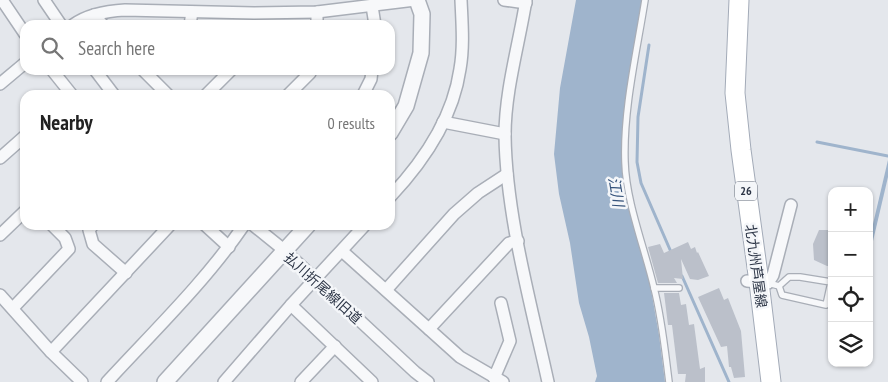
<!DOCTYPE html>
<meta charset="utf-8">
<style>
:root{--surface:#fff;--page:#f2f2f2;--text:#222;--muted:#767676;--line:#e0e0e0}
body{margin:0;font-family:"PT Sans Narrow","Noto Sans JP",sans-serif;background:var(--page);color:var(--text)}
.controls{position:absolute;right:15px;bottom:15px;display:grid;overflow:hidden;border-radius:10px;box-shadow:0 1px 4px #0004}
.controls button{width:45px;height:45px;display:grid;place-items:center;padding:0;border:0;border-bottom:1px solid var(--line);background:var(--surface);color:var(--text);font:25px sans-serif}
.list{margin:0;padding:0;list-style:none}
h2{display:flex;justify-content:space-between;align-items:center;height:65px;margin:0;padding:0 20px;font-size:21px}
h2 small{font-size:16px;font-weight:400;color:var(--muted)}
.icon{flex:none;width:28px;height:28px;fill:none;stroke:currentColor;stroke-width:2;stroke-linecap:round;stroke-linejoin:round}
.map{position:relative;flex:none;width:888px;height:382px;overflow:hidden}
.search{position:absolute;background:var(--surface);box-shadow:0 1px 4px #0004;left:20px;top:20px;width:375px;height:55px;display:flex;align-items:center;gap:12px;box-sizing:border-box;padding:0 18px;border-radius:15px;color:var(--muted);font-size:19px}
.panel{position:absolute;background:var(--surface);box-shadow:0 1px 4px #0004;left:20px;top:90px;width:375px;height:140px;border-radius:15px}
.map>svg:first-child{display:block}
</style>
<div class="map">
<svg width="888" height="382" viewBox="0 0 888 382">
<rect width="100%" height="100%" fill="#e4e7ec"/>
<!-- water -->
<g fill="#9fb4cc">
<polygon points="576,0 644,0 623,134 623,172 638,241 650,284 659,335 665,382 595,382 597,376 589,337 579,303 570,243 559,194 554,154 560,88"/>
<polygon points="888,160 888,177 869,258 869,241"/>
</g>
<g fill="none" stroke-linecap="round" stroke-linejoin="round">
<!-- stream -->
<g stroke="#9fb4cc" stroke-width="3">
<polyline points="649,45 638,117 637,162 641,183 671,252"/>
<polyline points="817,142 888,156"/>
<polyline points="682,276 729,382"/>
</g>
</g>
<!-- building -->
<g fill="#bbc0ca">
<polygon points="819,230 832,230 832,266 827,266 814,260 813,244"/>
<polygon points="688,242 691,249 695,247 697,253 698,252 709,276 698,280 690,279 681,259 683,279 674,278 677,283 658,283 648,247 660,244 664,253"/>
<polygon points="719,288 724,300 728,298 741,331 745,377 734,378 731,367 729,367 727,346 721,347 698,297"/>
<polygon points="664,293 679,293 681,305 686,304 689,325 694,324 700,369 705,367 705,382 685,382 686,374 678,374 672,325 668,325"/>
</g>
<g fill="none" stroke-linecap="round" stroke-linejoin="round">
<!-- service casing -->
<g stroke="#a9aeb7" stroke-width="8">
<g id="service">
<path d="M645 0C637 51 623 110 625 162 626 202 645 249 654 288 662 319 665 351 669 382"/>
<polyline points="768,283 779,286 789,277 800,277 831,282 826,305 782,295 779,286"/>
<polyline points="654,288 679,288"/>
</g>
</g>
<!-- minor casing -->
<g stroke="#a9aeb7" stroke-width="14">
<g id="minor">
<polyline points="2,0 25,34"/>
<polyline points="44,0 61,25"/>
<polyline points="504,0 526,3"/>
<path d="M526 0C519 44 505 91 505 135 506 215 531 304 548 382"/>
<polyline points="372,6 375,25"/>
<polyline points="317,12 317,25"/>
<polyline points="94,15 103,25"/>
<path d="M73 25C88 14 106 11 125 10L254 13 317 12 415 0"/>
<polyline points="190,25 192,12"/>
<polyline points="52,70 72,95"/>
<polyline points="95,70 114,95"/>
<polyline points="143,70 168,95"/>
<polyline points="0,84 25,63"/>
<polyline points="206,95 231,70"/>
<polyline points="288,95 310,73 311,70"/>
<polyline points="363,95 371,79 372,70"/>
<polyline points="443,122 505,134"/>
<polyline points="0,158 25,136"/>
<path d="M390 197C423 162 453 118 460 69 464 46 462 23 461 0"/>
<polyline points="93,225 89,230 93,244 126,273"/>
<polyline points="205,225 229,247"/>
<polyline points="253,225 284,250 415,372 428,382"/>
<polyline points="0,235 25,211"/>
<polyline points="342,251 460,357 503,382"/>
<polyline points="747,281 768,283 773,275 791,205"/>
<polyline points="386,290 454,214 478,193 507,174"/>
<polyline points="0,295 51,352 82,382"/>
<polyline points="291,305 372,382"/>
<polyline points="13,308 69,249 65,238 52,225"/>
<polyline points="429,329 509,243 518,241"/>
<polyline points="51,352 170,225"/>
<polyline points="494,378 510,341 501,303"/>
<path d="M107 382C154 331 205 282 244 225"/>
<polyline points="224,382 291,305 365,225"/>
<polyline points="301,382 335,346"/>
</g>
</g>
<!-- tertiary casing -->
<g stroke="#a9aeb7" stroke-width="18">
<g id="tertiary">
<polyline points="390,133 406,106 421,53 422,14 417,0"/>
<polyline points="165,382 308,225"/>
</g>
</g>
<!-- primary casing -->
<g stroke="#a3abb8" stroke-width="21">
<polyline id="primary" points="739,0 735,93 741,150 759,282 771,382"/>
</g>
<!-- service -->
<use href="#service" stroke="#f7f8fa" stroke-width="5.5"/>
<!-- minor -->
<use href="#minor" stroke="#f7f8fa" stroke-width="11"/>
<!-- tertiary -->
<use href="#tertiary" stroke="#f7f8fa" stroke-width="15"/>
<!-- primary -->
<use href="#primary" stroke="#fff" stroke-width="19"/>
</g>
<g text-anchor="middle" stroke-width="5" stroke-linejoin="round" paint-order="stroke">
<!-- shield labels -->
<rect fill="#f4f6f9" stroke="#676e7b" stroke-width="1" x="735" y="181.5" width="22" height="19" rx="4"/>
<g font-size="12" font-weight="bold" fill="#2b3445">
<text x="746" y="195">26</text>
</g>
<!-- street labels -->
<g font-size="14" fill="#2b3445" stroke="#f4f6f9">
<text transform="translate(756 266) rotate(82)" y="5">北九州芦屋線</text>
<text transform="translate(323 288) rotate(42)" y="5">払川折尾線旧道</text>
</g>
<!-- water labels -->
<g font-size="15" font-style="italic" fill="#34527a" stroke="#f4f6f9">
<text transform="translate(616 192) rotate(80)" y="5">江川</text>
</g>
</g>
</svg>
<div class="controls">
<button>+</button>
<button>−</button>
<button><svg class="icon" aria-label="locate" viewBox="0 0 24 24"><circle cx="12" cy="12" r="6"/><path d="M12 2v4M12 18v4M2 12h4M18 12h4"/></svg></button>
<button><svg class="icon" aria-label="layers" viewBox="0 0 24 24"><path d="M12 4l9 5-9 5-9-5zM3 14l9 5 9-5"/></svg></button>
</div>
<div class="search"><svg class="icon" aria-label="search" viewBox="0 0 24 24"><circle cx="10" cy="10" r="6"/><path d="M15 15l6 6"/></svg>Search here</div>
<section class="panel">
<h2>Nearby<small>0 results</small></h2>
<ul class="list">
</ul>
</section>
</div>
